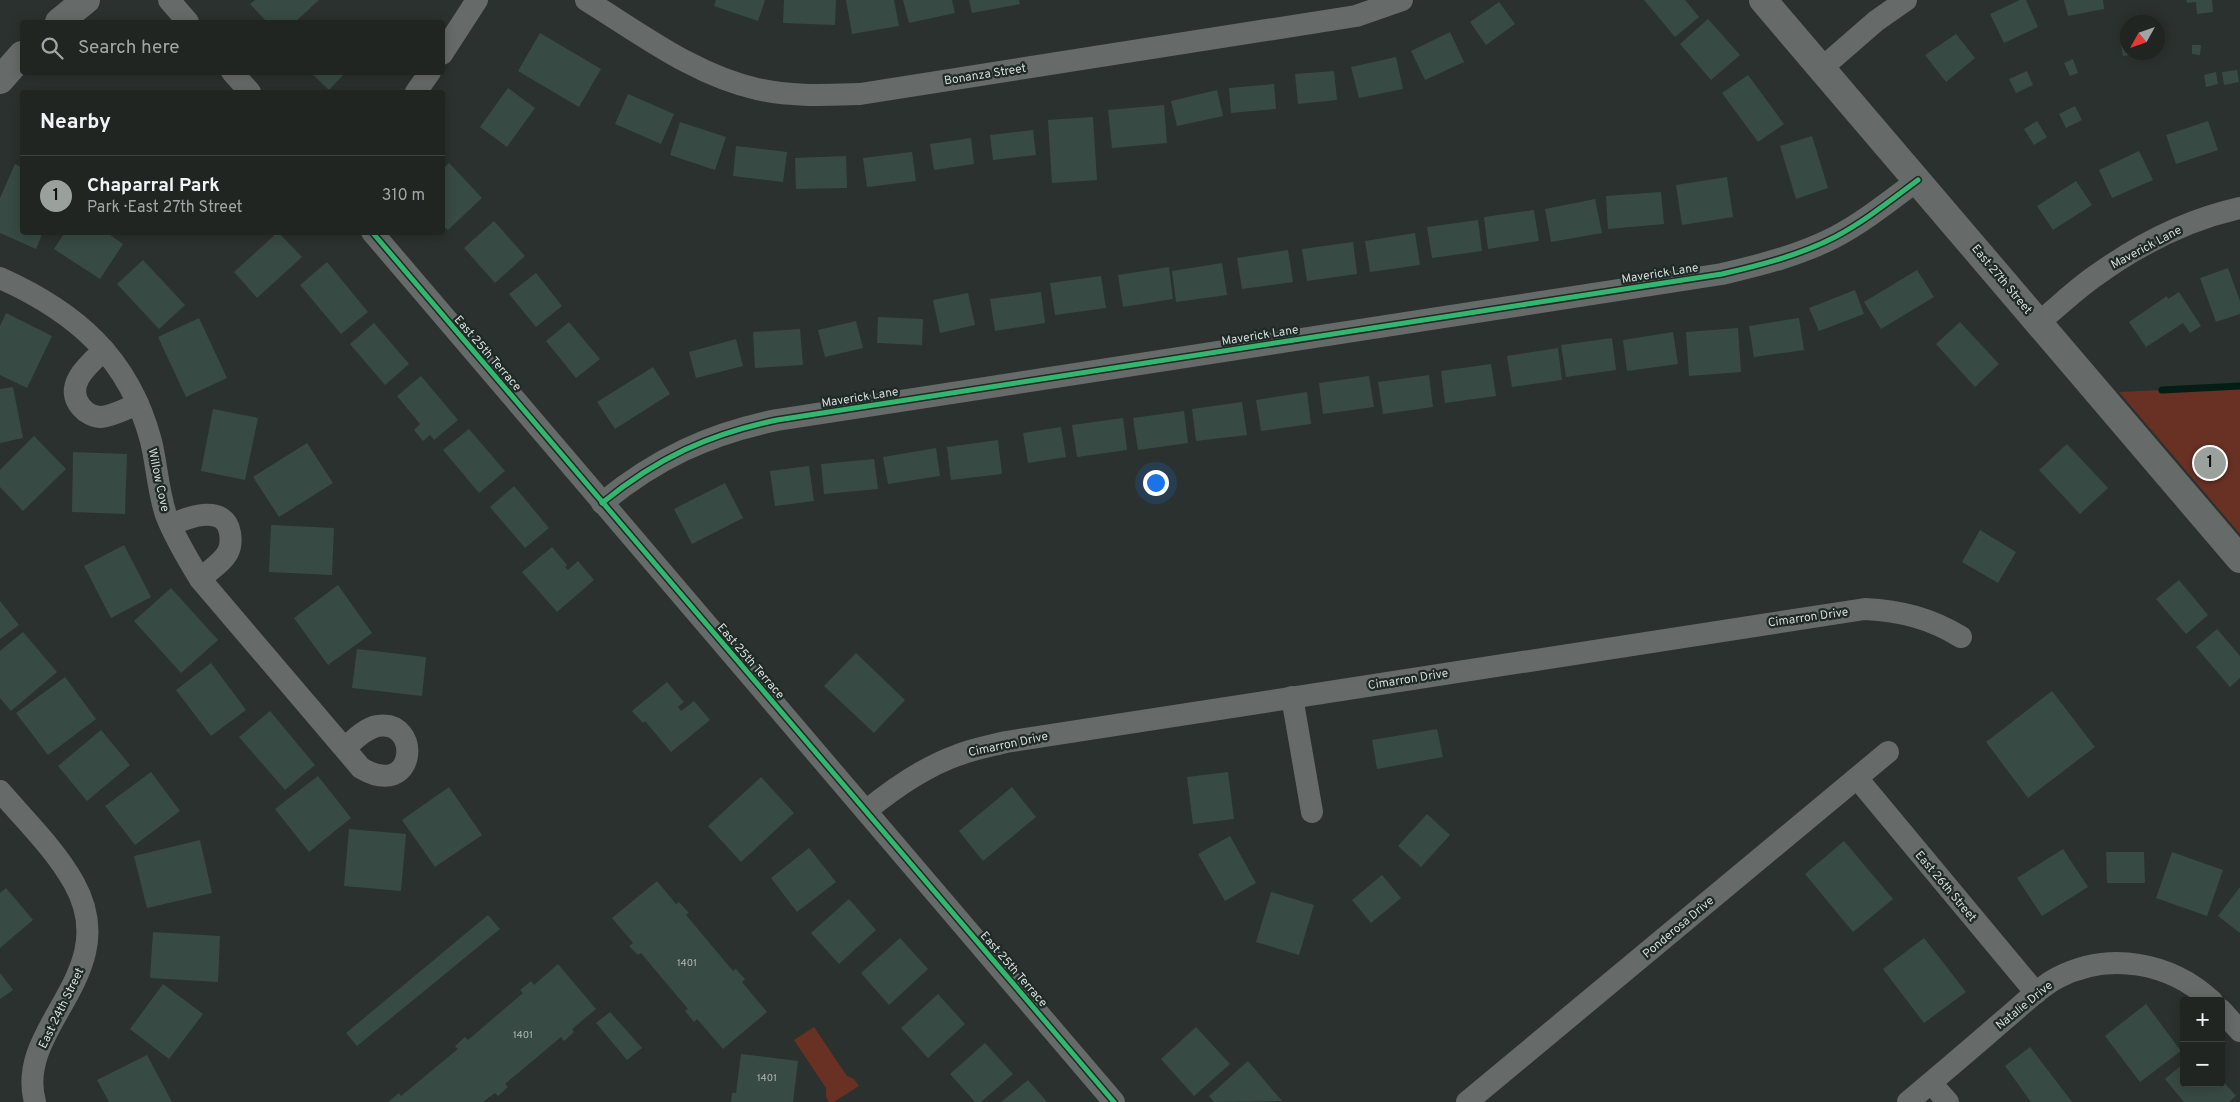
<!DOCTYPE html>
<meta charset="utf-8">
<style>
:root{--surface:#202522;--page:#2d312f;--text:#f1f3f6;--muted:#a2a5a5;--line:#3d4240;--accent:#9aa09c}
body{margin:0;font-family:Overpass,sans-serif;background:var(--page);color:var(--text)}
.controls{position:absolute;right:15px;bottom:15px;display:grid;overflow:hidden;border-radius:5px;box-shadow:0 2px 12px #0003}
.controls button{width:45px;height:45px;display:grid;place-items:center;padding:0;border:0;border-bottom:1px solid var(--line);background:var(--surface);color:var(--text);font:25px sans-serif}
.compass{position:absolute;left:2120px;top:15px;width:45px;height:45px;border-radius:50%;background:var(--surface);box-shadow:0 2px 12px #0003;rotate:230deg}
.you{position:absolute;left:1155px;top:482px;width:18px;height:18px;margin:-12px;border:4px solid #fff;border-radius:50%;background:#1a73e8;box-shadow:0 0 0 8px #1a73e833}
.badge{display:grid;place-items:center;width:32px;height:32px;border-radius:50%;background:var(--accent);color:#111;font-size:16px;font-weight:700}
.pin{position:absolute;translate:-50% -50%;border:2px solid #fff;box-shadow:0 1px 5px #0006}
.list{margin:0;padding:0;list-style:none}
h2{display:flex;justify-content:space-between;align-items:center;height:65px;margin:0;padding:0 20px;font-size:21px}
h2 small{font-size:16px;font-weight:400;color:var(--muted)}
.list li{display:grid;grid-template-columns:32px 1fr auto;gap:15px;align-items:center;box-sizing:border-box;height:80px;padding:0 20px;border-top:1px solid var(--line)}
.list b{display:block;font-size:19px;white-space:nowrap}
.list p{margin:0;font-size:16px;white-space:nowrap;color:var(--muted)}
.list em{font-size:16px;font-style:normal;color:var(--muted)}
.icon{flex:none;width:28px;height:28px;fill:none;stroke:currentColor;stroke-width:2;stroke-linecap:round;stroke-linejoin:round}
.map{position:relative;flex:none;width:2240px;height:1102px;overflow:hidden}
.search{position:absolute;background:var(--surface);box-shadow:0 2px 12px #0003;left:20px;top:20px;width:425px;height:55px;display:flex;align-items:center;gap:12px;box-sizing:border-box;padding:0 18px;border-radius:5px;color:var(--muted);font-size:19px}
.panel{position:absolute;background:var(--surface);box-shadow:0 2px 12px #0003;left:20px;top:90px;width:425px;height:145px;border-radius:5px}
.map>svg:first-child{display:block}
</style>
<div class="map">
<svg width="2240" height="1102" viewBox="0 0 2240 1102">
<rect width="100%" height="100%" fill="#2b312e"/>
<!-- green -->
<g fill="#693024">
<polygon points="2240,386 2240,534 2119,392"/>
<polygon points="814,1027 847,1076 854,1079 859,1086 834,1102 829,1102 826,1097 826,1088 794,1040"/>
</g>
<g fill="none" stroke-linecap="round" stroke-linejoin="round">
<!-- stream -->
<polyline stroke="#041e15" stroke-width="7" points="2162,390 2240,386"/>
</g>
<!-- building -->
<g fill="#384a44">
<polygon points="255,0 319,0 295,22 267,22 250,4"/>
<polygon points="716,0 765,0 758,21 714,6"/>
<polygon points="784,0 836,0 835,25 783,23"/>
<polygon points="846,0 894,0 899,26 852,34"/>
<polygon points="903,0 952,0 955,13 909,23"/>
<polygon points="969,0 1019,0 1020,4 972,13"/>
<polygon points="1644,0 1685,0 1699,17 1675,37"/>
<polygon points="2020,0 2026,0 2038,27 2004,43 1990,14"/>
<polygon points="2064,0 2103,0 2104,9 2068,16"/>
<polygon points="2186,0 2212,0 2213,12 2197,14 2196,2 2187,3"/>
<polygon points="1499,2 1515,24 1486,45 1470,22"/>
<polygon points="1708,19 1740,55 1711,80 1680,44"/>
<polygon points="1450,32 1464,62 1425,80 1411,51"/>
<polygon points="540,33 601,69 579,107 518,71"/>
<polygon points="1956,34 1975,58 1946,82 1925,55"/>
<polygon points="2128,44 2128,52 2137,54 2123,56 2121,45"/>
<polygon points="2192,45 2201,45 2200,55 2192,54"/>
<polygon points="1396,57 1403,89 1359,98 1351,67"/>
<polygon points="2073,59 2078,73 2070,76 2064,63"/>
<polygon points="2237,70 2239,82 2224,85 2222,72"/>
<polygon points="1334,71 1337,100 1298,104 1295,74"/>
<polygon points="2027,71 2033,85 2016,93 2009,79"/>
<polygon points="310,72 346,72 329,90"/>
<polygon points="2216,72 2218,84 2206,87 2204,75"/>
<polygon points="1748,75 1784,124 1758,142 1722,93"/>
<polygon points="1274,84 1276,109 1231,113 1229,88"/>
<polygon points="508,88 535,108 507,147 480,127"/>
<polygon points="1217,90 1223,116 1177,126 1171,101"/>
<polygon points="628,94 674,114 661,144 615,124"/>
<polygon points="1164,105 1167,143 1112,148 1108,110"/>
<polygon points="2075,106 2082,120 2066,128 2059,114"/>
<polygon points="1093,117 1097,180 1052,183 1048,120"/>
<polygon points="2037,121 2047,137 2034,145 2024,129"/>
<polygon points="2208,121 2218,150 2176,164 2166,135"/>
<polygon points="680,122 726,137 715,170 670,155"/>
<polygon points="1033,130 1036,155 993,160 990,135"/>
<polygon points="1812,136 1828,188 1796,199 1780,146"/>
<polygon points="971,138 974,164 934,170 930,144"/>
<polygon points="736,146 787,152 783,182 733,176"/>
<polygon points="2139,151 2153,180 2112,198 2099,170"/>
<polygon points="912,152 916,181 867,187 863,158"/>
<polygon points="846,156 847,188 796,189 795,158"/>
<polygon points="449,163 482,198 448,230 442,225 442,170"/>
<polygon points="15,164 22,168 22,232 43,232 36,249 0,233 0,198"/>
<polygon points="1727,177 1733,217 1682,225 1676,185"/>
<polygon points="2076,181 2092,205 2053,230 2037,206"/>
<polygon points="1661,192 1664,224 1608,229 1606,196"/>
<polygon points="1595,199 1602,233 1551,242 1545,209"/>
<polygon points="1534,210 1539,241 1488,249 1484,217"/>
<polygon points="1478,220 1482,251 1432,258 1427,227"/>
<polygon points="494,221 525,256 495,283 464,248"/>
<polygon points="65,232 106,232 123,244 100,279 54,249"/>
<polygon points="278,232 302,257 257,298 234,272"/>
<polygon points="1415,233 1420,265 1370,272 1365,241"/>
<polygon points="1353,242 1357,274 1307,281 1302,249"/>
<polygon points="1288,250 1293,282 1242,289 1237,258"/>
<polygon points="143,260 185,305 159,329 117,284"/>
<polygon points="327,262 368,312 341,334 300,285"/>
<polygon points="1222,263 1227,295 1176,302 1172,271"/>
<polygon points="1169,267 1173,299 1123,307 1118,275"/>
<polygon points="2228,268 2240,301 2240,314 2216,322 2200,278"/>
<polygon points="1917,270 1934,297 1881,329 1864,302"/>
<polygon points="536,273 562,306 536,327 509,294"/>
<polygon points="1101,276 1106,308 1055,315 1050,283"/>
<polygon points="1855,290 1864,314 1819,331 1809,308"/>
<polygon points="1041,292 1045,323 995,331 990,299"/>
<polygon points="2179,292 2201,326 2190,333 2183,323 2146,347 2129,322 2167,296 2168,299"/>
<polygon points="968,293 975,325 940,333 933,300"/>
<polygon points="6,313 52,336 27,388 0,375 0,326"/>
<polygon points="878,317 923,319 922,345 877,343"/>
<polygon points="199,318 227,378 186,397 158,337"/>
<polygon points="1799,318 1804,350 1754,357 1749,326"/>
<polygon points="856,321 863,348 825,357 818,330"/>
<polygon points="569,322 600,359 576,378 546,341"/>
<polygon points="1960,322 1999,364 1975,387 1936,344"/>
<polygon points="374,323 409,364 385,385 350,344"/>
<polygon points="1738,328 1741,372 1689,376 1686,332"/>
<polygon points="800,329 803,365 755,368 753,332"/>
<polygon points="1673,332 1678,364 1627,371 1623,340"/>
<polygon points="1612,338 1616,370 1566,377 1561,345"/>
<polygon points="736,339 743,366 696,378 689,352"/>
<polygon points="1558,348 1562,380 1512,387 1507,356"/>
<polygon points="1491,364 1496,396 1445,403 1441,371"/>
<polygon points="653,367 670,394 615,429 597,402"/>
<polygon points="1429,375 1433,407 1383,414 1378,382"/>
<polygon points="421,376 458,420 434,440 430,435 423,441 414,430 420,424 397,396"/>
<polygon points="1369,376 1374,407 1323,414 1319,383"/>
<polygon points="13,387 23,438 0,443 0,389"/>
<polygon points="1307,392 1311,424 1261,431 1256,400"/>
<polygon points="1242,402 1247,435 1196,441 1192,409"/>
<polygon points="213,409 258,418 245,480 201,471"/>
<polygon points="1184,411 1188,443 1138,450 1133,418"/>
<polygon points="1123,418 1127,450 1077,457 1072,425"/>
<polygon points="1061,427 1066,457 1028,463 1023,433"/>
<polygon points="469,429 505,471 479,493 443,450"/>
<polygon points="34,436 66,469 23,511 0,487 0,470"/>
<polygon points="998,440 1002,474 951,480 947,447"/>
<polygon points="307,443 333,483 279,517 253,477"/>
<polygon points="2067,444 2108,488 2080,514 2039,470"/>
<polygon points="936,448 940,476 888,484 883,457"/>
<polygon points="73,452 127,454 125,514 72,512"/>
<polygon points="874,459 878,489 824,494 821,464"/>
<polygon points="809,466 814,501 775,506 770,471"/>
<polygon points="725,483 743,518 692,544 674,509"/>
<polygon points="514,486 549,528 525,548 490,507"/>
<polygon points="271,525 334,528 332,575 269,572"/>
<polygon points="1980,530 2016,552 1998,583 1962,562"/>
<polygon points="124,545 151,597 111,618 84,566"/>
<polygon points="552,547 567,565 565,567 568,570 578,561 594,580 557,612 522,572"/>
<polygon points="2179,580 2208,615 2186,634 2156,599"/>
<polygon points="338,585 372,633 328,665 294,618"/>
<polygon points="171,588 218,640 181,673 134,621"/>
<polygon points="0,601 19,625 0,639"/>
<polygon points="2217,629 2240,656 2240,678 2230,687 2196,647"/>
<polygon points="23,632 57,672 11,711 0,698 0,651"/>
<polygon points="357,649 426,657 422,696 352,688"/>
<polygon points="856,653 905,700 874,733 824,686"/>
<polygon points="211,663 246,710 211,736 176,690"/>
<polygon points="65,677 96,719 48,755 16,713"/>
<polygon points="667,682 684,702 678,707 681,711 694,701 710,720 671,752 645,721 643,723 632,711"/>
<polygon points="2052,691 2095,747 2028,798 1986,742"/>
<polygon points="270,711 315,765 285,790 239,737"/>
<polygon points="1437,729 1443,757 1377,769 1372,740"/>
<polygon points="101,730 130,765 87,801 58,766"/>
<polygon points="151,772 180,811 135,845 105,806"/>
<polygon points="1228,772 1234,819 1193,824 1187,777"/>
<polygon points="318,776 351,818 309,852 275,809"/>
<polygon points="761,777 794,813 741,862 708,826"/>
<polygon points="449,787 482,835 435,867 402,820"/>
<polygon points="1012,787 1036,817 983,861 959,831"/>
<polygon points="1427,814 1450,835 1421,867 1398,846"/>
<polygon points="349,829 406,834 401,891 344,886"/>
<polygon points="1230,836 1256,883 1225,901 1198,854"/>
<polygon points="200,840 212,893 147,908 134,856"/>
<polygon points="1844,841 1893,899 1853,932 1805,874"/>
<polygon points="809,848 836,882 797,912 771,878"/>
<polygon points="2063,849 2088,887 2042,916 2017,878"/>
<polygon points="2106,852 2144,852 2145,883 2107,883"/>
<polygon points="2172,852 2223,870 2207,916 2156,898"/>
<polygon points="1382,875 1401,898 1371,923 1352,900"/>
<polygon points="657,881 676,904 679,902 689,913 686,915 733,971 736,969 745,979 742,982 767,1012 723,1049 697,1019 694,1022 685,1011 688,1009 641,953 638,955 629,946 633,943 612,918"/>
<polygon points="2240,887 2240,933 2218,916"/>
<polygon points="6,888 33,920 0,948 0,893"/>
<polygon points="1271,892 1314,905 1299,955 1256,942"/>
<polygon points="849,899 876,930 839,964 811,933"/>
<polygon points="488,915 500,929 357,1046 346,1033"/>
<polygon points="153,932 220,936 218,982 150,978"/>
<polygon points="900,938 928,969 889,1005 861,973"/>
<polygon points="1924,938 1966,992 1924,1023 1883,969"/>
<polygon points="558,964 596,1009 572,1029 574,1032 564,1041 561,1037 505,1084 508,1087 498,1096 495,1093 483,1102 388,1102 399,1093 401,1096 458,1049 455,1046 465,1037 468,1040 523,993 520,990 531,981 534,985"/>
<polygon points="0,973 13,990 0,999"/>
<polygon points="163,984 203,1014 169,1059 130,1029"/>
<polygon points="938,994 965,1024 928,1058 901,1028"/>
<polygon points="2146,1004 2181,1051 2140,1082 2105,1036"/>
<polygon points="610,1012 642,1048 627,1060 596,1023"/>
<polygon points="1196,1027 1230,1064 1194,1096 1161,1059"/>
<polygon points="985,1043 1013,1074 981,1102 975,1102 950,1074"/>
<polygon points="2030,1047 2072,1102 2031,1102 2005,1066"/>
<polygon points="741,1054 798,1061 793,1102 731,1102 732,1093 736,1093"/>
<polygon points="147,1055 172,1102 109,1102 97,1080"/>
<polygon points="1248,1061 1282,1101 1214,1102 1209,1096"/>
<polygon points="2184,1063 2184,1083 2221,1083 2221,1079 2236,1096 2229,1102 2184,1102 2165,1079"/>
<polygon points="1028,1080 1047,1102 1001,1102"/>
</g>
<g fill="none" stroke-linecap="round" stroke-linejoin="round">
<!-- street -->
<g stroke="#666a68" stroke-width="22">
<polyline points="169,0 188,22"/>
<path d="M586 0C640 33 694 75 757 89 791 97 826 95 860 94L1356 16 1402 0"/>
<polyline points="442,54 477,0"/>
<polyline points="1822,68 1876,21 1906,0"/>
<polyline points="232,72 250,92"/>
<polyline points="416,92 430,72"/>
<polyline points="372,232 1114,1102"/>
<path d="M0 278C76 312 129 358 151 441 157 466 158 491 166 515 175 538 187 558 200 579L361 768C417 801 422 718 377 726 364 729 354 740 345 748"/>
<path d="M2038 323C2058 307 2077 288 2098 274 2140 244 2190 219 2240 208"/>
<path d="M104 350C89 364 63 385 81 407 86 413 94 417 101 417 113 416 127 408 138 404"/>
<path d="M602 503C657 458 709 434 777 420L1722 274C1761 265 1800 255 1835 237 1865 221 1891 200 1918 180"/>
<path d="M171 525C188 517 225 503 230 533 231 539 231 546 228 552 223 562 209 571 200 579"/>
<polyline points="1292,697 1312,812"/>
<polyline points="1857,778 2036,993"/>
<path d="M0 791C25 820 55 849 74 883 125 974 14 1026 35 1102"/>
<path d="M866 811C894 788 924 767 958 755 973 749 990 746 1006 742L1865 609C1901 611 1930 618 1961 637"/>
<polyline points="2221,1010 2240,1031"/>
<polyline points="1931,1083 1948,1102"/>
<polyline points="1467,1102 1888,752"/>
<path d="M1908 1102C1940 1075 1972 1048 2004 1020 2021 1006 2038 988 2057 978 2109 951 2170 962 2212 1001"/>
</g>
<!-- secondary -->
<g stroke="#666a68" stroke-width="28">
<polyline points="1763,0 2240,559"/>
<polyline points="59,22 86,0"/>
<polyline points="0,80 22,55"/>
</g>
<!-- cycleway casing -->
<g stroke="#1f2925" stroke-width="8">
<g id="cycleway">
<polyline points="372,232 1114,1102"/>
<path d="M602 503C657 458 709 434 777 420L1722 274C1761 265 1800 255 1835 237 1865 221 1891 200 1918 180"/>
</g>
</g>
<!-- cycleway -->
<use href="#cycleway" stroke="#33b770" stroke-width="5"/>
</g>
<g text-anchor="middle" stroke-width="4.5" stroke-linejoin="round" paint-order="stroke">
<!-- number labels -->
<g font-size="10" fill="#aeb7b3">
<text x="687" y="966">1401</text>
<text x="523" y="1038">1401</text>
<text x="767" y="1081">1401</text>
</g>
<!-- street labels -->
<g font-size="12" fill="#d5dbd8" stroke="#1f2925">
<text transform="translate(985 74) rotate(-9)" y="4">Bonanza Street</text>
<text transform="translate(2146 247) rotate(-28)" y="4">Maverick Lane</text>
<text transform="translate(1660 273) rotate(-9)" y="4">Maverick Lane</text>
<text transform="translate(2002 279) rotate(50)" y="4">East 27th Street</text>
<text transform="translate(1260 335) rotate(-9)" y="4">Maverick Lane</text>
<text transform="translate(488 353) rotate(49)" y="4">East 25th Terrace</text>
<text transform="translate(860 397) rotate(-9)" y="4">Maverick Lane</text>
<text transform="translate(159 480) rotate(78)" y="4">Willow Cove</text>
<text transform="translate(1808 617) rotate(-8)" y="4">Cimarron Drive</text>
<text transform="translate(751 661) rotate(49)" y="4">East 25th Terrace</text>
<text transform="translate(1408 679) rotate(-9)" y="4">Cimarron Drive</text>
<text transform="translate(1008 744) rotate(-12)" y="4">Cimarron Drive</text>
<text transform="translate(1946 886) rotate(50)" y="4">East 26th Street</text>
<text transform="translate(1678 927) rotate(-40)" y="4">Ponderosa Drive</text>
<text transform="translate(1014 969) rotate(49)" y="4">East 25th Terrace</text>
<text transform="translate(2024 1005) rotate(-39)" y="4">Natalie Drive</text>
<text transform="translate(61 1008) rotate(-64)" y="4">East 24th Street</text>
</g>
</g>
</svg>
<div class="controls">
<button>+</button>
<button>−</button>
</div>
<svg class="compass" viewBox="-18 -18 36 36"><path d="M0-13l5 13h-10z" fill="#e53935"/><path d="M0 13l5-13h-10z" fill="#a2a5a5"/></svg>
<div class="you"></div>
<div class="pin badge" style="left:2210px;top:463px">1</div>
<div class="search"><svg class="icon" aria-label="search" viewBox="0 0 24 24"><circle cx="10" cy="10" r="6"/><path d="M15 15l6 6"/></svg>Search here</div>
<section class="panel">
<h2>Nearby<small></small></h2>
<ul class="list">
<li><span class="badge">1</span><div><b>Chaparral Park</b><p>Park · East 27th Street</p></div><em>310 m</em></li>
</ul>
</section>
</div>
